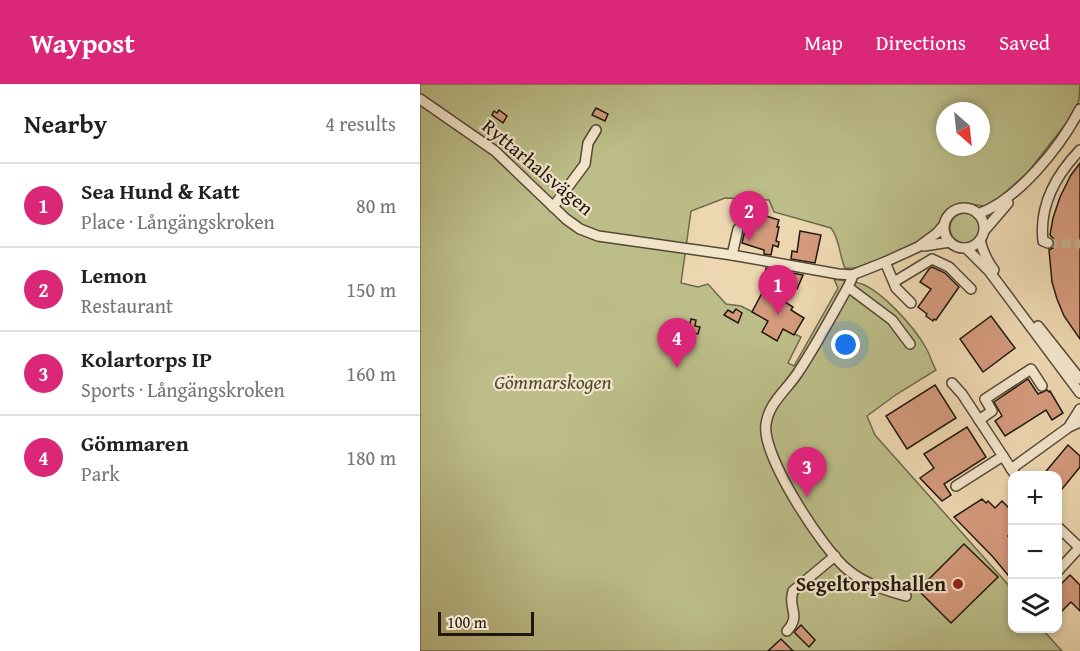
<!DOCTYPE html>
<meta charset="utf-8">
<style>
:root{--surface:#fff;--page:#f2f2f2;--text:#202124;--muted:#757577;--line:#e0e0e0;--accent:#db2777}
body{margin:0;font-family:"Gentium Book Plus",serif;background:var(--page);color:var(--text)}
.controls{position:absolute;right:18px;bottom:18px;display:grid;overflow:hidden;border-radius:12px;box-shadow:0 3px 9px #0003}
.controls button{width:54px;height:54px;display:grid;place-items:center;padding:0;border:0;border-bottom:2px solid var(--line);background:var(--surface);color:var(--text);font:30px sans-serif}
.compass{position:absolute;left:516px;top:18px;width:54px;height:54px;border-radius:50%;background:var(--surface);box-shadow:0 3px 9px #0003;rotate:153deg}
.scale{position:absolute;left:18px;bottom:15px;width:96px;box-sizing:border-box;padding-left:6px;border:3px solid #20180e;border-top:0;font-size:16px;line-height:21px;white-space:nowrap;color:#20180e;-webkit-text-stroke:4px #f3e5cc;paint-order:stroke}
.you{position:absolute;left:426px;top:261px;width:21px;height:21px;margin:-15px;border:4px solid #fff;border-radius:50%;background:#1a73e8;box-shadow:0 0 0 9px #1a73e833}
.badge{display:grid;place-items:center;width:39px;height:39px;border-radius:50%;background:var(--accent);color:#fff;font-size:20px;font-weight:700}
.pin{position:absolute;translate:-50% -50px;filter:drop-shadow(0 2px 3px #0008)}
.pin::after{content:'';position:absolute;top:32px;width:21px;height:18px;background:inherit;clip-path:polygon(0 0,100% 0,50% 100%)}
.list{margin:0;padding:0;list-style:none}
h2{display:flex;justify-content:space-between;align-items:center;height:78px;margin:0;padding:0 24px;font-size:26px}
h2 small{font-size:20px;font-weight:400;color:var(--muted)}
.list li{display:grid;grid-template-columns:39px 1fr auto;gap:18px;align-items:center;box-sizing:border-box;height:84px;padding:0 24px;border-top:2px solid var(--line)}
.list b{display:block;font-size:22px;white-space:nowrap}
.list p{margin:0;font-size:20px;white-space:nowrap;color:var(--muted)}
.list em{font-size:20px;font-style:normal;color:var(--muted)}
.icon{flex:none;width:33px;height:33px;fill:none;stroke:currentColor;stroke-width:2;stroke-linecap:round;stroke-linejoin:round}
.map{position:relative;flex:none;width:660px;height:567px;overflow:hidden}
header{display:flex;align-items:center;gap:36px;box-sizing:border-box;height:84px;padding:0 30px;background:var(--accent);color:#fff}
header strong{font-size:28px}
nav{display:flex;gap:33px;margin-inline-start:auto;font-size:21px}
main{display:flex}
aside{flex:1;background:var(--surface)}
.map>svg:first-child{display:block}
</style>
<header>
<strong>Waypost</strong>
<nav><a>Map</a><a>Directions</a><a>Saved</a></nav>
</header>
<main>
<aside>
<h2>Nearby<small>4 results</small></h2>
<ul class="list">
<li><span class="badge">1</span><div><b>Sea Hund &amp; Katt</b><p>Place · Långängskroken</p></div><em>80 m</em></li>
<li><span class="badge">2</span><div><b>Lemon</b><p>Restaurant</p></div><em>150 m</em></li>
<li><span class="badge">3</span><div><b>Kolartorps IP</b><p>Sports · Långängskroken</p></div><em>160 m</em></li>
<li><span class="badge">4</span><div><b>Gömmaren</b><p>Park</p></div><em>180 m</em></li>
</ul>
</aside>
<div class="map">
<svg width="660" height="567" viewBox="0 0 660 567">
<rect width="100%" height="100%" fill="#edd7b0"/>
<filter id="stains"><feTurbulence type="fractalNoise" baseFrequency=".00333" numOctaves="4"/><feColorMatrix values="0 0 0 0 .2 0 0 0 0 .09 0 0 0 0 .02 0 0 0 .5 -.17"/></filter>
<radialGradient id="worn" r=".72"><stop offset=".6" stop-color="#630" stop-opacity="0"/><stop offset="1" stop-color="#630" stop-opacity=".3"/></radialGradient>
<!-- green -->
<g fill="#bcbd88" stroke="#6e6a4b" stroke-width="1.5" fill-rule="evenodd">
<path d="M0 0H660L659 16 655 28 608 88 570 122C557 123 545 116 534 122 523 128 522 140 514 148 503 160 441 187 425 184 419 171 420 155 411 144L354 128 349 116 305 114 271 127 261 199 278 203 288 200 306 220 321 222 381 253 368 279 374 282 418 204 414 195C423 197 434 197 442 200 464 209 495 244 506 264 510 271 512 279 516 286L477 310 447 332 455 351 592 505V544L622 545 642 567H0ZM525 27H561V63H525Z"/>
<circle cx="545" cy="144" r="15"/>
</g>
<!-- building -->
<g fill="#d49a7c" stroke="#20180e" stroke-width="1.5">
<polygon points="176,24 188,30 185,37 172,31"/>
<polygon points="79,26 87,32 83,39 72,31 74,27 77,29"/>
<polygon points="660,79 660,255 644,232 637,215 632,198 629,166 633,164 634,161 634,155 630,151 633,134 640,113 651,91"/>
<polygon points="327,126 359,136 357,143 359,143 356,157 359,158 358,163 353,161 351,171 344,170 344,166 322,159 325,146 324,142 321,139 323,140"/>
<polygon points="380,147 401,151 395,179 371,175 372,167 377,168"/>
<polygon points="512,183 525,189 539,203 516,236 514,235 513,237 506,232 507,230 498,223 511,205 500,198 509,185"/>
<polygon points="346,184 383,191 377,205 357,197 359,191 345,189"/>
<polygon points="342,209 355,217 357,213 373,223 371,226 384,234 374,251 363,245 357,257 342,248 348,237 332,228"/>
<polygon points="316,225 322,229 318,239 304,231 308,226 313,229"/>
<polygon points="571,232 595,264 563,288 540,255"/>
<polygon points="271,235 276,236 275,242 280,243 278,250 268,248"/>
<polygon points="608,295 618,310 627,306 629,308 630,307 643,329 632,336 626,326 585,352 575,337 582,332 574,318"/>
<polygon points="515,301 536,334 487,365 466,332"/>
<polygon points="547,343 566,373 524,400 531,411 522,417 500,394 514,384 504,370"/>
<polygon points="648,361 660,372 660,383 638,410 638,392 622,392"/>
<polygon points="562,415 566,419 568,417 575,424 582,417 592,427 592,447 588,452 592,457 592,496 573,473 534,433"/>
<polygon points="544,460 578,493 531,539 498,506"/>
<polygon points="650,491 660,501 660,527 651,518 638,531 638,503"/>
<polygon points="381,541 395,556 389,563 374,548"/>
<polygon points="361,555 373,567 348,567"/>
</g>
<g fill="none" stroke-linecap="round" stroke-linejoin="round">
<!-- minor-tunnel -->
<polyline stroke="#c4b190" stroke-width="9" stroke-dasharray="9 4.5" stroke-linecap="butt" points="628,159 660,160"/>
<!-- minor casing -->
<g stroke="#534836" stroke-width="12">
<g id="minor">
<polyline points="0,15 75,67 146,135 160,145 178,152 312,171 418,190 432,191 465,178 498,163 517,149 524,141"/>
<polyline points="133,123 165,80 168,59 176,46"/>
<circle cx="544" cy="144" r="20"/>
<path d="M558 130C598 116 641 62 660 25"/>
<polyline points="564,147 588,119"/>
<path d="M560 156C563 168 567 177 574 186"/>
<path d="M628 159 623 157C619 122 636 91 660 66"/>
<polyline points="504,162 530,158"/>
<polyline points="546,164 569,187 660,309"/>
<polyline points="312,171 318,145"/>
<polyline points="465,178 476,204 491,219"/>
<path d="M432 191V194L428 203C412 231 397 260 379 287 368 305 349 318 346 340 341 371 403 466 428 486 445 500 465 506 486 512"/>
<polyline points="474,198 512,175 529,183 551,205"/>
<polyline points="428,203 472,236 490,260"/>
<polyline points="618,242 660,295"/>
<polyline points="532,299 542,310 596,392"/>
<polyline points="559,336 572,327 565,315 611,285 622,302"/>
<polyline points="650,341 660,325"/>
<polyline points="591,385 649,343 660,338"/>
<polyline points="536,402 583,372"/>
<polyline points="638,443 660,464"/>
<polyline points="638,487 659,464"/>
<path d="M367 547C382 530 367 525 373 507L415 472"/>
</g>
</g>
<!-- minor -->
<use href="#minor" stroke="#f3e5cc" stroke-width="9"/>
</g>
<!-- markers -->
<circle fill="#8f2418" stroke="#f3e5cc" stroke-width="2" cx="538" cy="500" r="6"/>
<g text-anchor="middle" stroke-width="4.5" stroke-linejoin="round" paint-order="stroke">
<!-- street labels -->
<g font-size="20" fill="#20180e" stroke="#f3e5cc">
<text transform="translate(118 83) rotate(40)" y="7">Ryttarhalsvägen</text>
</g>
<!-- park labels -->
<g font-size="20" font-style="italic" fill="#4f4a33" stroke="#f3e5cc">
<text x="133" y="305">Gömmarskogen</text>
</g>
<!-- poi labels -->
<g font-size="20" font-weight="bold" fill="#20180e" stroke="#f3e5cc" text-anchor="end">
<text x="526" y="507">Segeltorpshallen</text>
</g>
</g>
<rect width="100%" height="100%" filter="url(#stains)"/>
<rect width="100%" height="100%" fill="url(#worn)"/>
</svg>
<div class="controls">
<button>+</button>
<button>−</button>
<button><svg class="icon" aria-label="layers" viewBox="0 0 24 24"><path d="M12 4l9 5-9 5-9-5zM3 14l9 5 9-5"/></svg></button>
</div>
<svg class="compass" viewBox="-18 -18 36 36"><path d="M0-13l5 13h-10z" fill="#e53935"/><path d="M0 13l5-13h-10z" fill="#757577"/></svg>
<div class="scale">100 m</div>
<div class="you"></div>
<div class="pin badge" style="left:358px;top:231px">1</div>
<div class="pin badge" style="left:329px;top:157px">2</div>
<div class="pin badge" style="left:387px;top:413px">3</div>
<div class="pin badge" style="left:257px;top:284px">4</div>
</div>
</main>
